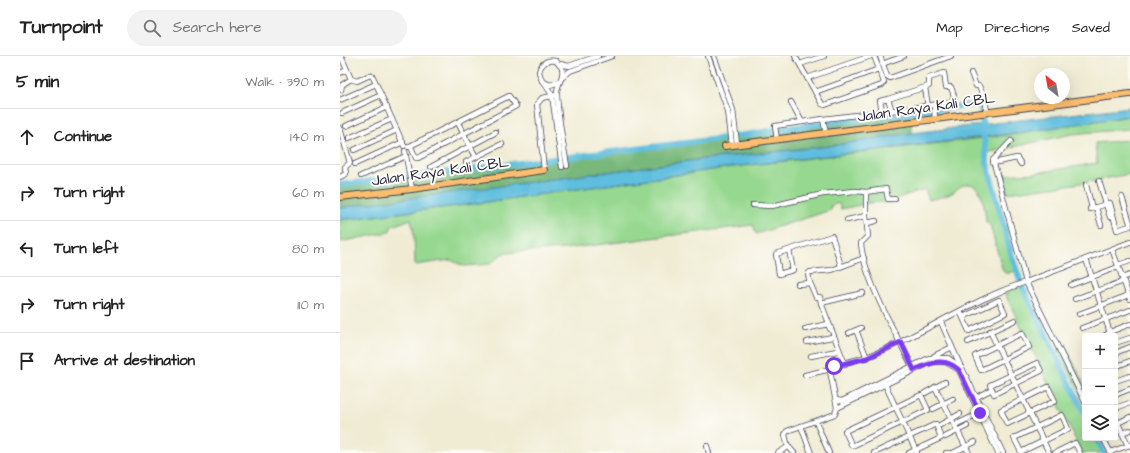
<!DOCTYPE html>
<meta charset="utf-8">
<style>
:root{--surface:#fff;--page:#f2f2f2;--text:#222;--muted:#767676;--line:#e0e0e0}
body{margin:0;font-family:"Architects Daughter",sans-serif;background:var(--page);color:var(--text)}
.controls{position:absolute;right:12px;bottom:12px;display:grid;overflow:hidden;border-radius:4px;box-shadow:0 4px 16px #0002}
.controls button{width:36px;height:36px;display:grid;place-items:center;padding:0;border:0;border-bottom:1px solid var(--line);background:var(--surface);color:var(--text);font:20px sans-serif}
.compass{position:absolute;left:694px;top:12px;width:36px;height:36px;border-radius:50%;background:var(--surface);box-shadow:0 4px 16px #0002;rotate:329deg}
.stop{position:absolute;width:12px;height:12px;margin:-9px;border:3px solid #7c3aed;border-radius:50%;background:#fff}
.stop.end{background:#7c3aed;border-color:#fff;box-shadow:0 1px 4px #0008}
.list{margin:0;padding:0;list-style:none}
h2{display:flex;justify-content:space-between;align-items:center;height:52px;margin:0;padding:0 16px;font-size:17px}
h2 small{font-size:13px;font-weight:400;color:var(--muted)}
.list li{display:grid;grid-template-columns:26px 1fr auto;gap:12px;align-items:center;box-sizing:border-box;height:56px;padding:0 16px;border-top:1px solid var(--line)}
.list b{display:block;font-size:15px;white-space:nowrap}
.list em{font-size:13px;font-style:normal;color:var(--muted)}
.icon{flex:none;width:22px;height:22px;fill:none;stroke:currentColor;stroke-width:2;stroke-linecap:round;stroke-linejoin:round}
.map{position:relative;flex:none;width:790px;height:397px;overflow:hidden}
header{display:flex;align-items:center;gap:24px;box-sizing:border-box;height:56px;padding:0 20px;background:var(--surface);border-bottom:1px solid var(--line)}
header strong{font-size:19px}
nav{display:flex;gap:22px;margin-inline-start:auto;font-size:14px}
.search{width:280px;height:36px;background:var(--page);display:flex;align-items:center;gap:10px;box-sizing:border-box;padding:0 14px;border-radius:22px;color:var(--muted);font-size:15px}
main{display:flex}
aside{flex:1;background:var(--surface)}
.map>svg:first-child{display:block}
</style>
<header>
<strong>Turnpoint</strong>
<div class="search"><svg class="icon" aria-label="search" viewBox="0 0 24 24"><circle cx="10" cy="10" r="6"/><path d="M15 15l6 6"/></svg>Search here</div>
<nav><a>Map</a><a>Directions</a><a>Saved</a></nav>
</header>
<main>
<aside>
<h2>5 min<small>Walk · 390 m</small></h2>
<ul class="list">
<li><svg class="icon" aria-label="ahead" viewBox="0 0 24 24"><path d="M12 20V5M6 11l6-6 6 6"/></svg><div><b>Continue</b></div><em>140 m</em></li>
<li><svg class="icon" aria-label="right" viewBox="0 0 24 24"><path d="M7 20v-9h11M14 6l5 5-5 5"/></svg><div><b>Turn right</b></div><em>60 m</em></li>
<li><svg class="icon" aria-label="left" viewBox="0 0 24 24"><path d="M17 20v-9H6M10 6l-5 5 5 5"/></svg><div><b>Turn left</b></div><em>80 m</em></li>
<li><svg class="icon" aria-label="right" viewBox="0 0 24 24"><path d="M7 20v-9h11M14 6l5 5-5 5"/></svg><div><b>Turn right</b></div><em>110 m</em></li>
<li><svg class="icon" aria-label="arrive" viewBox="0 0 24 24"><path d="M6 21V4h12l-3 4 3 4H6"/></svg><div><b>Arrive at destination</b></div></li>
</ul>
</aside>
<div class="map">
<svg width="790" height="397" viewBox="0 0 790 397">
<rect width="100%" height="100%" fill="#fdfcf7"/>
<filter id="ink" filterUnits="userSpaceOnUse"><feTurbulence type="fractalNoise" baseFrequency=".025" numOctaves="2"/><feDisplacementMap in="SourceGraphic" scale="8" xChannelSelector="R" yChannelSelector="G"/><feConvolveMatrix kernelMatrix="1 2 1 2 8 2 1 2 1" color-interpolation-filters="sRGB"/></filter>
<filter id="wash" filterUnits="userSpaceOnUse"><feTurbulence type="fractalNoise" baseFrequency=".012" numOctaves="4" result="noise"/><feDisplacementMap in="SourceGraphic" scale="16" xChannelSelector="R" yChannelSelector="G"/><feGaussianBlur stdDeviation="0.9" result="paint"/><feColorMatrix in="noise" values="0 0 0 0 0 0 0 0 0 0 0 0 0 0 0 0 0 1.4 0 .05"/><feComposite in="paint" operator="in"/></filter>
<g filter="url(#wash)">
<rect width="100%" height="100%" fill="#f0ecd4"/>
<!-- green -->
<g fill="#96d88f" stroke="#5c7d65">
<path d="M790 60V73L732 78 646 97 647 107 677 214 666 218 662 212 650 169 646 166C645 154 643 122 623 129 618 131 615 136 610 138 604 141 595 142 589 144L585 133 558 142 552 147 534 146 501 153 499 147 490 150 491 154 416 178 413 169 225 193 163 197 150 208 123 210 111 204 75 209 74 179 71 163 52 170 49 176 0 186V164L125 149 393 111 678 78 694 74Z"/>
<polygon points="790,84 790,118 742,127 667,137 662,119 694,117 757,107 755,87"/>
<polygon points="682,227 745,358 745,382 757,382 764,397 742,397 665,238"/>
<polygon points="725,289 745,330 745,346 719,294"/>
</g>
<!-- forest -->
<polygon fill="#78b87a" stroke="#4d6d5a" points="571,58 572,77 490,90 364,103 0,152 0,131"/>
<!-- water -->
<polygon fill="#5ebedd" stroke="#40708c" points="790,51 790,60 677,77 393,111 125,149 0,164 0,152 17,149 364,103 490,90 572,77"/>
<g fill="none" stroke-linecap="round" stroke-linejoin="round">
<!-- river -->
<g stroke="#5ebedd" stroke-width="6">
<polyline points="0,129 377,83 490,66 572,57 640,48 647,107 672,201 683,232 745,358"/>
<polyline points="757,382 764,397"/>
</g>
</g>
</g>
<g filter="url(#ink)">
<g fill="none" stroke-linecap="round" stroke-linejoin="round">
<!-- minor casing -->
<g stroke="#414052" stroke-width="6">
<g id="minor">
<polyline points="1,0 11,23 17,25 30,19 33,21 64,90"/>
<polyline points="368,0 388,55 392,89"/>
<polyline points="374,0 393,54 397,88"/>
<polyline points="455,0 482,48 485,49 542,29 544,26 534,0"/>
<polyline points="540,0 547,20 550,22 611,0"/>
<polyline points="220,8 229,10 258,0"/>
<polyline points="460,8 484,0"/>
<polyline points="542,8 564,0"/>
<polyline points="0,17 7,14"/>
<polyline points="631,17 636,30 639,30 645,43 647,55"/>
<polyline points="223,21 230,15 272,0"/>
<polyline points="467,22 531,0"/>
<path d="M219 26 210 29 202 25 199 16C201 7 207 3 216 5L222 12C225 22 216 28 217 38 218 62 223 86 227 110"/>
<polyline points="205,28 212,39 222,111"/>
<polyline points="585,32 588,50"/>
<polyline points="1,34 2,29 11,23"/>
<polyline points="475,36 539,13"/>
<polyline points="0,44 36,28"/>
<polyline points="451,46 462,66 483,63"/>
<polyline points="594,49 595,63"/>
<polyline points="542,56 540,45 548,43"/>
<polyline points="2,57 41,39"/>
<polyline points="118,67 136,101"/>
<polyline points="6,70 47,51"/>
<polyline points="0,72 10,107 5,111 6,118 0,121"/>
<path d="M486 78 483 63C526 58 569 53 611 46L614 40 611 31H606L604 17 589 22V30L548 43 552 55"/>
<polyline points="9,82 52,63"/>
<polyline points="437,84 435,70 462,66"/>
<polyline points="671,85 653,104 686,226 790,186"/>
<polyline points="68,91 169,40 176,50 78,102 76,102 71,91"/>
<polyline points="14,94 57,74"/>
<polyline points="65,95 72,133"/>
<polyline points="126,106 162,88"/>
<polyline points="653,107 677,102 681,108"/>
<polyline points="15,108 63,86"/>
<polyline points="91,111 156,76"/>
<polyline points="204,114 197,48 202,42 217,39"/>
<polyline points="21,120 66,100"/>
<polyline points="759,125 770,161"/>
<polyline points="746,129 752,152"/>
<polyline points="782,141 790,167"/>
<polyline points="413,149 432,150 483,138 515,135 526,136"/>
<polyline points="756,151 761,169"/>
<polyline points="750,153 770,147 777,174 790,170"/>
<polyline points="526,160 526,136 546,133 548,143 555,143"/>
<path d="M507 164 526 160 528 180 521 187C523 221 557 280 573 312"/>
<polyline points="527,167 536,165"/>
<polyline points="772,193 790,243"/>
<polyline points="449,194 453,214 439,218 436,198 492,180 501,210"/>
<polyline points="746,203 771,280"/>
<polyline points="778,209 790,205"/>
<polyline points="782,222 790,219"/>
<polyline points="470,227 476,241 480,241 481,247"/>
<polyline points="458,228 470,227 468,218 470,216 492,214 524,202"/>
<polyline points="731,229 778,211"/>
<polyline points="735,243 784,225"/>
<polyline points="620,255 629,275 665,257 659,244 623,261"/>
<polyline points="739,258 789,239"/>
<polyline points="601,266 620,309"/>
<polyline points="742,272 790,254"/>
<polyline points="465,273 488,268 490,273"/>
<polyline points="516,274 527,302"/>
<polyline points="650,275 709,397"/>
<polyline points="509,277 521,272"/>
<polygon points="682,277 689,291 641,314 635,300"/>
<polyline points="764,280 770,276 790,268"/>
<polyline points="467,286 492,281"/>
<polyline points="628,286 675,264"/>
<polyline points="775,287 790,282"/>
<polyline points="775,297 790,291"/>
<polyline points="471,300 497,295"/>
<polyline points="594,300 612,291"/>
<polygon points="697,307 701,315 654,338 650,329"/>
<polyline points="505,308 481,247 523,237"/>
<polyline points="775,311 790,305"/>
<polyline points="465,319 491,313"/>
<polyline points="775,325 790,320"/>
<polyline points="545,328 577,397"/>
<polyline points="595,331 629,397"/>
<polygon points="708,331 715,345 667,368 661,354"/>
<polyline points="585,337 605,326"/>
<polygon points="581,339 588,354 512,390 505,375"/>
<polyline points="775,339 790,333"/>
<polyline points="635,342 652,333"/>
<polyline points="496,344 502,345 589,302 608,302 622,312 663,397"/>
<polyline points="497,352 591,306 606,306 619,314 658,397"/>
<polyline points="775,352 790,347"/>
<polyline points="593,353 613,343"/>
<polygon points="722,359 728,373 681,396 674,382"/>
<polyline points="775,361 778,367"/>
<polyline points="476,366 489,397"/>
<polyline points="600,369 620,358"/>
<polyline points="615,369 640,357"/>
<polyline points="461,370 471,397"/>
<polyline points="782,377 790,374"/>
<polyline points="605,381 627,370"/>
<polyline points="763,382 771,397"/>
<polyline points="367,390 369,397"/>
<polyline points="448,390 454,397"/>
<polyline points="788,390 778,367 790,361"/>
<polyline points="770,396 790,389"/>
<path d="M438 397 448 391 445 379 447 375 495 358 497 352 490 315 492 311C508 305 524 303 539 296 589 274 634 243 686 226L745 346"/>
<polyline points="534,397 596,368 601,382 569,397"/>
<polyline points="606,397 610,397"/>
<polyline points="613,397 635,386"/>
<polyline points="715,397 735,387 740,397"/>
</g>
</g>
<!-- major casing -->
<g stroke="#414052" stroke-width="8">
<g id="major">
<polyline points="385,90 790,38"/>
<polyline points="0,141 72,133 204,114"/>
</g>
</g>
<!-- minor -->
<use href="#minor" stroke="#fff" stroke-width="4.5"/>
<!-- major -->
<use href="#major" stroke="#fbbe6e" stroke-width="6"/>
</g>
</g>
<g fill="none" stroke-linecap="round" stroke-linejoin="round" filter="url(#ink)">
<!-- route -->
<path stroke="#7c3aed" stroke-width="5" d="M494 310 527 302 561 286 574 314C591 307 604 300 619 314L640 357"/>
</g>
<g text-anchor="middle" stroke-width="4" stroke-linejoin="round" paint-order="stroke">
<!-- street labels -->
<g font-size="15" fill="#22223b" stroke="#fdfcf7">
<text transform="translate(586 51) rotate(-8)" y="5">Jalan Raya Kali CBL</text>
<text transform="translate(100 115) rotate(-8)" y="5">Jalan Raya Kali CBL</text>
</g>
</g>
</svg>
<div class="controls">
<button>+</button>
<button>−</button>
<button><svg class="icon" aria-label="layers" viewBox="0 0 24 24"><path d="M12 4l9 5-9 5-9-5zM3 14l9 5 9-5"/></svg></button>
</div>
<svg class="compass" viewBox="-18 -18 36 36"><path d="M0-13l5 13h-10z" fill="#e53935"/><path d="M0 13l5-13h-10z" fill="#767676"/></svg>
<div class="stop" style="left:494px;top:310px"></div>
<div class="stop end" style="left:640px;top:357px"></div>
</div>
</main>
